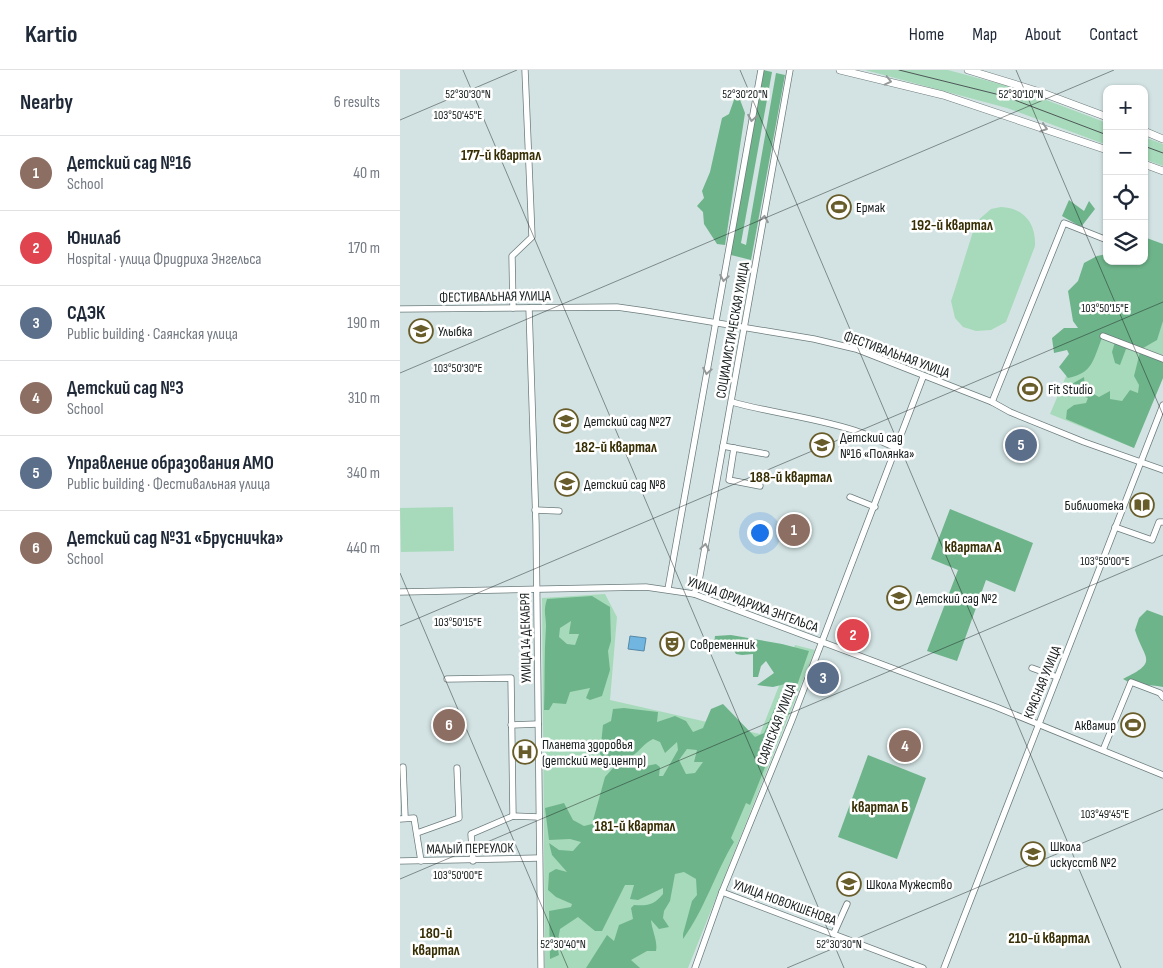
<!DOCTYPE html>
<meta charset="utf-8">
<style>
:root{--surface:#fff;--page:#f2f2f3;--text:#1f2937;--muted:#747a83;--line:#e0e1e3;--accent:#0b8043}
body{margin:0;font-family:"Sofia Sans Condensed",sans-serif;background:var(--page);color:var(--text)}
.controls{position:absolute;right:15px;top:15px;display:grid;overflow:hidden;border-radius:10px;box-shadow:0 1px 4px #0004}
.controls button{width:45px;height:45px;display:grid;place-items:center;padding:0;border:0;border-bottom:1px solid var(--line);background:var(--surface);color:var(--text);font:25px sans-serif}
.you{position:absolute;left:359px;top:462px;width:18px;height:18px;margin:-12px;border:4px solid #fff;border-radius:50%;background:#1a73e8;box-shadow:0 0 0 8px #1a73e833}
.badge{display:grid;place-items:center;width:32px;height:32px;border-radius:50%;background:var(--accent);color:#fff;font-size:16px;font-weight:700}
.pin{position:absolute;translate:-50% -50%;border:2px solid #fff;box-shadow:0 1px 5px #0006}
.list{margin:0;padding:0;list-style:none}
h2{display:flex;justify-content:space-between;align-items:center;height:65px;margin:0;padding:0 20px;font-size:21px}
h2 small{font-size:16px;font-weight:400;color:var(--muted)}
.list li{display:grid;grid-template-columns:32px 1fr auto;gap:15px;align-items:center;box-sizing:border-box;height:75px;padding:0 20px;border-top:1px solid var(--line)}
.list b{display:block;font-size:19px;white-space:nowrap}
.list p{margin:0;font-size:16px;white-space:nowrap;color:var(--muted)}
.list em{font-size:16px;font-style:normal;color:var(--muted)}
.icon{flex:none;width:28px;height:28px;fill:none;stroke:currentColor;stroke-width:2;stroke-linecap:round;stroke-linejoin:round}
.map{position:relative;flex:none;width:763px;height:898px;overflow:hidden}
header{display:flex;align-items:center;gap:30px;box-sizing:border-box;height:70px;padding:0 25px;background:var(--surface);border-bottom:1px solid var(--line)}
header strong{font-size:24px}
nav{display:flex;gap:28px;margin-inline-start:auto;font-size:18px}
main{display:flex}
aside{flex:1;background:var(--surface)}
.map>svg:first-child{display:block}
</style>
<header>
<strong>Kartio</strong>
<nav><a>Home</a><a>Map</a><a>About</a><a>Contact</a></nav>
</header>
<main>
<aside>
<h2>Nearby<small>6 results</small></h2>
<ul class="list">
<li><span class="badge" style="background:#8d6e63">1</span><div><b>Детский сад №16</b><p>School</p></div><em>40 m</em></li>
<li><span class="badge" style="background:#e0444e">2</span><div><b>Юнилаб</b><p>Hospital · улица Фридриха Энгельса</p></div><em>170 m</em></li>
<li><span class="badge" style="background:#5c6f8a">3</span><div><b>СДЭК</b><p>Public building · Саянская улица</p></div><em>190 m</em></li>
<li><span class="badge" style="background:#8d6e63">4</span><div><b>Детский сад №3</b><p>School</p></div><em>310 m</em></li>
<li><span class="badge" style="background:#5c6f8a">5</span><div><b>Управление образования АМО</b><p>Public building · Фестивальная улица</p></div><em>340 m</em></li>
<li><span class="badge" style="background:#8d6e63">6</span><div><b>Детский сад №31 «Брусничка»</b><p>School</p></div><em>440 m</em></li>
</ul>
</aside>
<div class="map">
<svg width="763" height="898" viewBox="0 0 763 898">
<rect width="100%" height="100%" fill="#d3e3e3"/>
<!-- green -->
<g fill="#a7daba">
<polygon points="465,0 548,0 615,18 707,53 707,75 607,38"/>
<polygon points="744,67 763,74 763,96 744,89"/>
<path d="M601 137C624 138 636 153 635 176L606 252 591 260 576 261 563 257 555 248 551 231 555 219 576 152 591 139Z"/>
<polygon points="715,191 744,191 763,198 763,297 734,378 650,344"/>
<polygon points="53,437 54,481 1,482 0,438"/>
<polygon points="205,524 217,547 210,630 360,664 395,575 415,580 288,898 145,898 142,528"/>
</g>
<!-- forest -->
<g fill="#6eb48a" fill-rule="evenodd">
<polygon points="363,0 372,2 341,173 346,175 376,3 385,5 351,190 331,185 331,174"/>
<polygon points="335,27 339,27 345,43 325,175 317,174 304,154 303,142 297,136 304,128 302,121 310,102 322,48 329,44"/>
<polygon points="669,130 684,141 689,131 695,139 681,157 662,146"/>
<path d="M744 167 763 174V251L757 270 738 281 726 279 720 295 715 293 712 282 715 272 702 268C693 290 693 303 668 308L659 297 669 284 667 280 654 283 652 268 664 258H678L673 251 668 221 678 211 684 193 697 186 707 184V191H744Z"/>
<polygon points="740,282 763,291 763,308 734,378 666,349 667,340 674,335 686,333 688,328 663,319 684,307 685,319 699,327 710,321 710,329 722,331 730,320 738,323 739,315 734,306"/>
<polygon points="550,439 633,473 615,522 586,510 557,591 527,581 558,500 531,489"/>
<path d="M192 526 210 537 211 571 208 581 210 600 202 626 190 630 186 628 190 618 170 622 166 634 153 633 149 640H144C145 612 144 584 146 556 146 545 143 541 147 529ZM171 551 169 564H179L175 575 167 574 159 567 160 558Z"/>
<path d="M747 540 763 546V617C748 614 735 617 723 609 760 591 744 590 735 560L739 548Z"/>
<path d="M331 565 382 574 409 581 393 627 350 735 346 733 331 768 334 772C315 803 305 839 283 869V864L292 831 297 825 296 809 284 802 275 804 270 831 264 841 263 848 269 857 259 859 251 850C252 861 258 871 256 881H247L231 890 240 898H186L207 865 214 871 219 855 233 849 231 838 234 835C248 836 254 835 263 824V818L238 830 230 829 234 815H225L202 861H195L178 847 160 859 157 875 159 885 150 889 149 841 171 837 172 834 156 827 148 820 149 803 156 799 167 802 152 785 149 773 159 780 173 781 181 772 170 769 149 770 145 738 164 733 173 750 184 756 192 754 205 707 213 698 200 684 203 655 211 651 213 639 224 638 258 642 257 652 275 646 286 651 293 662 303 658 311 639 323 634 355 667 364 663 385 614 373 617 357 615 374 603 366 591 361 596 358 607H353V584L342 585 336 584 332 577H319L314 574 315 566ZM253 669 260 672 265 683 277 672 278 680 263 706H259L260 697 256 694 246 696V686H232C240 681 243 674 253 669ZM287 679 297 680 294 692H303L295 703 286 704 279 690Z"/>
<polygon points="468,685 526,708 497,789 438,767"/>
</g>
<!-- water -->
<polygon fill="#70b6e1" stroke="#5588a6" points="230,566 246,568 244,581 228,579"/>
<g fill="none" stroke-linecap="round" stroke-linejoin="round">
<!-- minor casing -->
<g stroke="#6d7c7c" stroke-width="7">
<g id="minor">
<polyline points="113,238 112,186 132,167 125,0"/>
<polyline points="129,238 136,454 141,898"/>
<polyline points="0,239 217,237 245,241 414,269 456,279 592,332 610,342 684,372 763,400"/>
<polyline points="703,266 763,289"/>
<path d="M332 332C375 344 420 348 462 363 474 367 485 374 497 378"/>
<polyline points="592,332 664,153 707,170"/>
<polyline points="323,376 366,384"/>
<polyline points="334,378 329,410 360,416"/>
<polyline points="450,427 475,437"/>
<polyline points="135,440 159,441"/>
<polyline points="715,457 752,470 759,452 763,452"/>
<polyline points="268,519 361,0"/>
<polyline points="0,522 246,517 294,524 596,637 763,705"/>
<polyline points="294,524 299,511 390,0"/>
<polyline points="632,598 657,607"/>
<polyline points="47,609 111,608 113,746"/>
<polyline points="111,655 138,654"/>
<polyline points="703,680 731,612 760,623 763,627"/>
<polyline points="3,697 5,747"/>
<polyline points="0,749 14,748 21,791"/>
<polyline points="17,763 59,748 57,698"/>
<polyline points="0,791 139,788"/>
<polyline points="73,791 71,764 113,746 139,747"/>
<polyline points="322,822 523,898"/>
<polyline points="434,863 447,834"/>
<polyline points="295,898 322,822 392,650 523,307"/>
<polyline points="544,898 763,335"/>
</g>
</g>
<!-- major casing -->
<g stroke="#6d7c7c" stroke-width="8">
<g id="major">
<polyline points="440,0 543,25 707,80"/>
<polyline points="568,0 640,22 707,47"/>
<polyline points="744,61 763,69"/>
<polyline points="744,94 763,101"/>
</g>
</g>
<!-- minor -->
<use href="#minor" stroke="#fff" stroke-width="5.5"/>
<!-- major -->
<use href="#major" stroke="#fff" stroke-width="7"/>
<!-- tram -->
<g stroke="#4e5757" stroke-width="1">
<polyline points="499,0 604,26 707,65"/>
<polyline points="744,76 763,83"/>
</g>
</g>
<!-- one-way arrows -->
<defs><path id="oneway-chevron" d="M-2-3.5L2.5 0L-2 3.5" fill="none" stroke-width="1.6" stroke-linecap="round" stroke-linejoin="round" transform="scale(1.25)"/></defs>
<g stroke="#969999">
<use href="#oneway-chevron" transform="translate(488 11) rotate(13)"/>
<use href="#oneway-chevron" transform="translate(352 48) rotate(100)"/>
<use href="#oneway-chevron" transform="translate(644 58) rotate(18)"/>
<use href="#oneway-chevron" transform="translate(364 149) rotate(-80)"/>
<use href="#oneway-chevron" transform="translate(324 208) rotate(100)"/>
<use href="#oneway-chevron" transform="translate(307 301) rotate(100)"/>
<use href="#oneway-chevron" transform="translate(305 477) rotate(-80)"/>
</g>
<!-- ticks -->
<path fill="none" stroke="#161c1c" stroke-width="1" stroke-opacity="0.45" d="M63 0 444 898M340 0 721 898M616 0 763 345M0 50 117 0M0 303 714 0M0 503 168 898M0 556 763 232M0 809 763 485M387 898 763 739"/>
<!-- icons -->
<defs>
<g id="stadium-ring" transform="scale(1.25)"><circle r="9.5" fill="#fff" stroke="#685d2a" stroke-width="1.5"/><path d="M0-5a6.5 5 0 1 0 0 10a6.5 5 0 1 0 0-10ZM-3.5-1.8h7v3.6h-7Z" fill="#685d2a"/></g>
<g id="school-ring" transform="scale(1.25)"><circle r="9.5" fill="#fff" stroke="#685d2a" stroke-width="1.5"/><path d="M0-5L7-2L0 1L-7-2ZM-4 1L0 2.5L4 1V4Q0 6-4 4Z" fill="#685d2a"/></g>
<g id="library-ring" transform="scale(1.25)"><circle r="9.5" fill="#fff" stroke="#685d2a" stroke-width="1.5"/><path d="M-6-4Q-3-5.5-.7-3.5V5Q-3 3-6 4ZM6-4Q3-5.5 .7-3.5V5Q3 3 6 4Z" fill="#685d2a"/></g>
<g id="theatre-ring" transform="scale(1.25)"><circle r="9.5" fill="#fff" stroke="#685d2a" stroke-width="1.5"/><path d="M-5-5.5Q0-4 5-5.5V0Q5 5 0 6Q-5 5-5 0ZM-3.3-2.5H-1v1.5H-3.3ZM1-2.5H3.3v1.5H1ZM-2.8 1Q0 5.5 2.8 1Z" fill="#685d2a"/></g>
<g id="hospital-ring" transform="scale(1.25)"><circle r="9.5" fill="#fff" stroke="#685d2a" stroke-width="1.5"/><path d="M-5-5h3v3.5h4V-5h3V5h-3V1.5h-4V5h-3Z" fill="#685d2a"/></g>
</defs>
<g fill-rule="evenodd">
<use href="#stadium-ring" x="439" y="137"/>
<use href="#school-ring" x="21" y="261"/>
<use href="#stadium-ring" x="630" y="319"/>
<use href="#school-ring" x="166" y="351"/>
<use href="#school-ring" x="422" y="375"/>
<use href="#school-ring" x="167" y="414"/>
<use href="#library-ring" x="742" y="435"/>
<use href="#school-ring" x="499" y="528"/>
<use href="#theatre-ring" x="272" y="574"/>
<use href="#stadium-ring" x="733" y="655"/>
<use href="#hospital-ring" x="125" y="682"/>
<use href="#school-ring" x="633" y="784"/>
<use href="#school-ring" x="449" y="814"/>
</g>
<g text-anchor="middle" stroke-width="5" stroke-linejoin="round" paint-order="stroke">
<!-- poi labels -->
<g font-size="14" fill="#161c1c" stroke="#fff" text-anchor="start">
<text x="456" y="142">Ермак</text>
<text x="38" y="266">Улыбка</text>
<text x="648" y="324">Fit Studio</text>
<text x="184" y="356">Детский сад №27</text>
<text x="440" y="372">Детский сад<tspan x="440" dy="16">№16 «Полянка»</tspan></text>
<text x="184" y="419">Детский сад №8</text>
<text x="724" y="440" text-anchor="end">Библиотека</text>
<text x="516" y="533">Детский сад №2</text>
<text x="290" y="579">Современник</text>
<text x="716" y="660" text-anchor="end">Аквамир</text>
<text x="142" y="679">Планета здоровья<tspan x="142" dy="16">(детский мед.центр)</tspan></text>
<text x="650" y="781">Школа<tspan x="650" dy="16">искусств №2</tspan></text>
<text x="466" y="819">Школа Мужество</text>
</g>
<!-- street labels -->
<g font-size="14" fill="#161c1c" stroke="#fff">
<text transform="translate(95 226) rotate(-1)" y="5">ФЕСТИВАЛЬНАЯ УЛИЦА</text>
<text transform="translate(332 260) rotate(-80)" y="5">СОЦИАЛИСТИЧЕСКАЯ УЛИЦА</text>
<text transform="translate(497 284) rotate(20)" y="5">ФЕСТИВАЛЬНАЯ УЛИЦА</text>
<text transform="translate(353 534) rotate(20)" y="5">УЛИЦА ФРИДРИХА ЭНГЕЛЬСА</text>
<text transform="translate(125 568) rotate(-91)" y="5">УЛИЦА 14 ДЕКАБРЯ</text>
<text transform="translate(642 612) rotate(-68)" y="5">КРАСНАЯ УЛИЦА</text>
<text transform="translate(376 654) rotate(-69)" y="5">САЯНСКАЯ УЛИЦА</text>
<text transform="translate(70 778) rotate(-1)" y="5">МАЛЫЙ ПЕРЕУЛОК</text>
<text transform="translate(385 832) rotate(20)" y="5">УЛИЦА НОВОКШЕНОВА</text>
</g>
<!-- neighbourhood labels -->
<g font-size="15" font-weight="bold" fill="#362d02" stroke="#fff">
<text x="101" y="90">177-й квартал</text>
<text x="552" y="160">192-й квартал</text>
<text x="216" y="382">182-й квартал</text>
<text x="391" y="412">188-й квартал</text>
<text x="573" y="482">квартал А</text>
<text x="480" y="742">квартал Б</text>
<text x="235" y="761">181-й квартал</text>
<text x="36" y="868">180-й<tspan x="36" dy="17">квартал</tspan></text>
<text x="649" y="873">210-й квартал</text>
</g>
</g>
<g font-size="12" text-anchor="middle" fill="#161c1c" stroke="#fff" stroke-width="5" stroke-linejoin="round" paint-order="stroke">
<text x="68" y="28">52°30'30"N</text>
<text x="345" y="28">52°30'20"N</text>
<text x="621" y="28">52°30'10"N</text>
<text x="58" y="49">103°50'45"E</text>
<text x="705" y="242">103°50'15"E</text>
<text x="58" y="302">103°50'30"E</text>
<text x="705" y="495">103°50'00"E</text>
<text x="58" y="556">103°50'15"E</text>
<text x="705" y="748">103°49'45"E</text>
<text x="58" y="809">103°50'00"E</text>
<text x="163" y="878">52°30'40"N</text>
<text x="439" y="878">52°30'30"N</text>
</g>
</svg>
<div class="controls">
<button>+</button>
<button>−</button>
<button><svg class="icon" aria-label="locate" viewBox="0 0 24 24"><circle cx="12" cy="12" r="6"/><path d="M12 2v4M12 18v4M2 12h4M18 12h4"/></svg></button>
<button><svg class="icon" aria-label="layers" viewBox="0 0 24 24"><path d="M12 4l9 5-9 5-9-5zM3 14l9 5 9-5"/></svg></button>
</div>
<div class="you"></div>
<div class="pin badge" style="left:394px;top:460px;background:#8d6e63">1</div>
<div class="pin badge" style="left:453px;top:565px;background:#e0444e">2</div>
<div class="pin badge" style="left:423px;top:608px;background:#5c6f8a">3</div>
<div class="pin badge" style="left:505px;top:676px;background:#8d6e63">4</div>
<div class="pin badge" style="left:621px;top:375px;background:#5c6f8a">5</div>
<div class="pin badge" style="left:49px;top:655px;background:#8d6e63">6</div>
</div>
</main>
